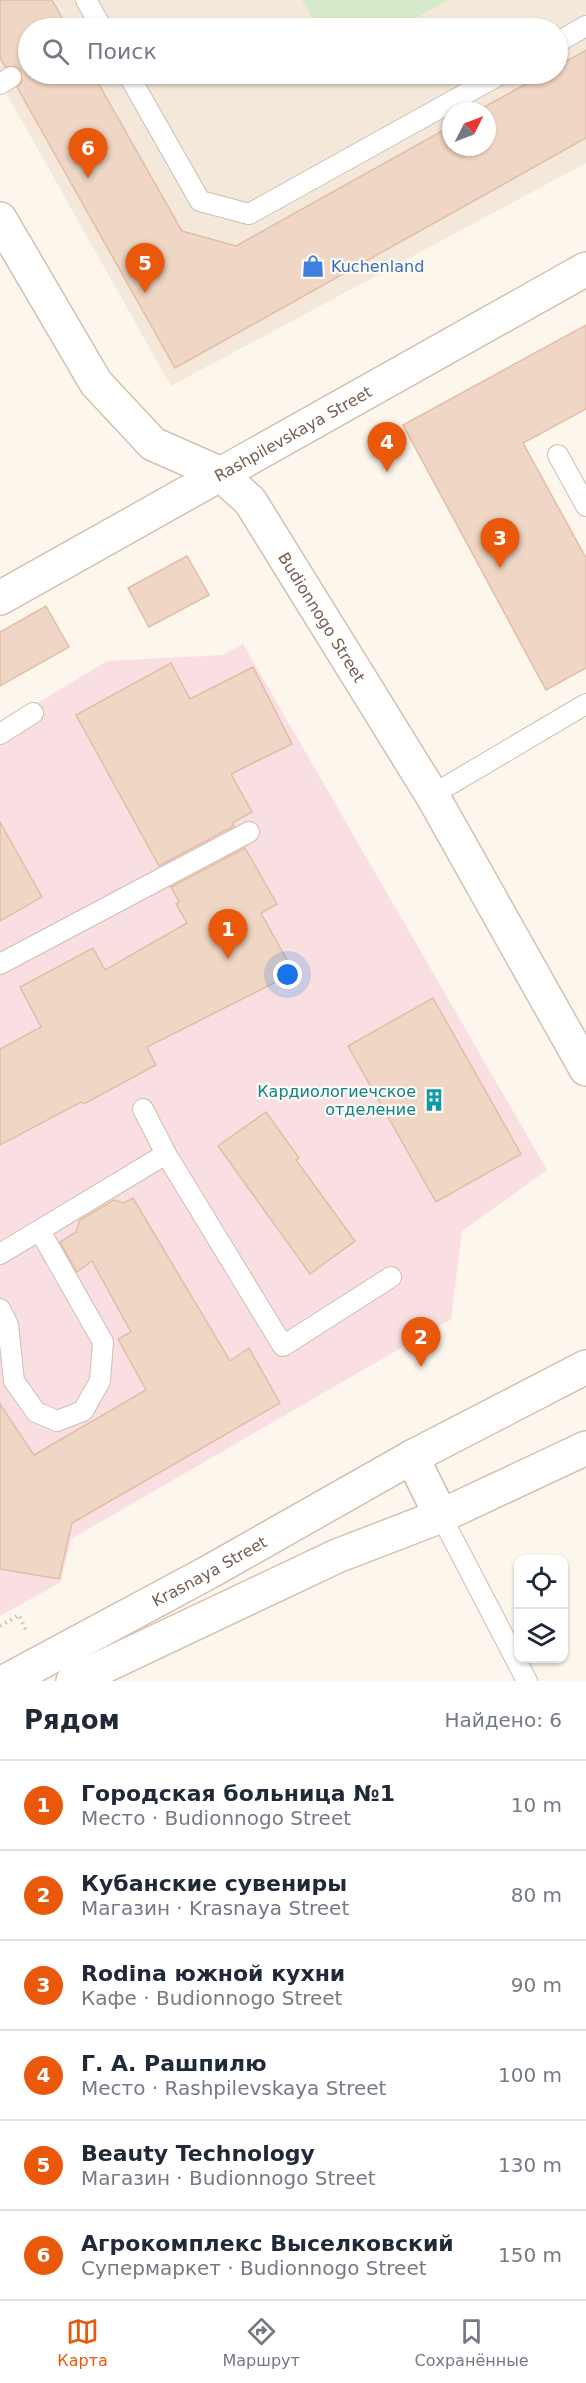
<!DOCTYPE html>
<html lang="ru">
<meta charset="utf-8">
<style>
:root{--surface:#fff;--page:#f6f6f7;--text:#1f2937;--muted:#747a83;--line:#e0e1e3;--accent:#ea580c}
body{margin:0;font-family:"DejaVu Sans",sans-serif;background:var(--page);color:var(--text)}
.controls{position:absolute;right:18px;bottom:18px;display:grid;overflow:hidden;border-radius:12px;box-shadow:0 2px 4px #0004}
.controls button{width:54px;height:54px;display:grid;place-items:center;padding:0;border:0;border-bottom:2px solid var(--line);background:var(--surface);color:var(--text);font:30px sans-serif}
.compass{position:absolute;left:442px;top:102px;width:54px;height:54px;border-radius:50%;background:var(--surface);box-shadow:0 2px 4px #0004;rotate:48deg}
.you{position:absolute;left:288px;top:975px;width:21px;height:21px;margin:-15px;border:4px solid #fff;border-radius:50%;background:#1a73e8;box-shadow:0 0 0 9px #1a73e833}
.badge{display:grid;place-items:center;width:39px;height:39px;border-radius:50%;background:var(--accent);color:#fff;font-size:20px;font-weight:700}
.pin{position:absolute;translate:-50% -50px;filter:drop-shadow(0 2px 3px #0008)}
.pin::after{content:'';position:absolute;top:32px;width:21px;height:18px;background:inherit;clip-path:polygon(0 0,100% 0,50% 100%)}
.list{margin:0;padding:0;list-style:none}
h2{display:flex;justify-content:space-between;align-items:center;height:78px;margin:0;padding:0 24px;font-size:26px}
h2 small{font-size:20px;font-weight:400;color:var(--muted)}
.list li{display:grid;grid-template-columns:39px 1fr auto;gap:18px;align-items:center;box-sizing:border-box;height:90px;padding:0 24px;border-top:2px solid var(--line)}
.list b{display:block;font-size:22px;white-space:nowrap}
.list p{margin:0;font-size:20px;white-space:nowrap;color:var(--muted)}
.list em{font-size:20px;font-style:normal;color:var(--muted)}
.icon{flex:none;width:33px;height:33px;fill:none;stroke:currentColor;stroke-width:2;stroke-linecap:round;stroke-linejoin:round}
.map{position:relative;flex:none;width:586px;height:1681px;overflow:hidden}
.search{position:absolute;background:var(--surface);box-shadow:0 2px 4px #0004;left:18px;right:18px;top:18px;height:66px;display:flex;align-items:center;gap:15px;box-sizing:border-box;padding:0 21px;border-radius:33px;color:var(--muted);font-size:22px}
.sheet{height:618px;background:var(--surface)}
nav{display:flex;justify-content:space-around;align-items:center;box-sizing:border-box;height:84px;border-top:2px solid var(--line);background:var(--surface);font-size:16px;color:var(--muted)}
nav a{display:grid;justify-items:center;gap:3px}
nav .on{color:var(--accent)}
.map>svg:first-child{display:block}
</style>
<div class="map">
<svg width="586" height="1681" viewBox="0 0 586 1681">
<rect width="100%" height="100%" fill="#fcf6ec"/>
<!-- residential -->
<path fill="#f3e8da" fill-rule="evenodd" d="M0 0H586V163L171 386 0 82ZM28 28H558V74H28ZM451 111H487V147H451Z"/>
<!-- medical -->
<polygon fill="#f9dfe2" points="243,644 547,1170 462,1231 451,1319 71,1539 61,1582 0,1616 0,726 107,661 223,655"/>
<!-- green -->
<polygon fill="#d6eaca" points="302,0 448,0 397,28 318,28"/>
<!-- building -->
<g fill="#f0d6c4" stroke="#e2bda6" stroke-width="1.5">
<polygon points="0,0 52,0 68,28 28,28 28,74 93,74 182,231 236,246 451,126 451,147 487,147 487,111 477,111 544,74 558,74 558,66 586,50 586,138 175,368 17,87 22,82 21,71 16,66 5,67 0,57"/>
<polygon points="586,325 586,409 523,443 586,558 586,668 546,690 403,425"/>
<polygon points="187,556 209,595 149,627 128,588"/>
<polygon points="46,606 69,647 0,686 0,632"/>
<polygon points="171,663 190,699 253,667 292,744 231,774 252,812 232,823 234,826 159,866 76,715"/>
<polygon points="0,822 42,897 0,921"/>
<polygon points="245,848 277,904 261,913 294,973 147,1047 156,1065 84,1104 81,1102 0,1145 0,1049 41,1027 20,987 93,948 105,970 187,923 176,904 179,902 171,887"/>
<polygon points="433,998 521,1154 436,1202 348,1046"/>
<polygon points="266,1112 299,1158 296,1160 355,1241 310,1274 218,1146"/>
<polygon points="133,1198 230,1361 249,1348 280,1403 72,1523 59,1579 0,1569 0,1404 34,1455 146,1390 118,1339 131,1332 92,1261 77,1272 60,1242 76,1232 80,1220 114,1200 124,1203"/>
</g>
<g fill="none" stroke-linecap="round" stroke-linejoin="round">
<!-- lane casing -->
<g stroke="#cebeb1" stroke-width="22">
<g id="lane">
<polyline points="86,0 102,28"/>
<polyline points="558,42 586,26"/>
<polyline points="128,74 200,201 249,214 501,74"/>
<polyline points="0,84 11,77"/>
<polyline points="558,455 586,506"/>
<polyline points="0,734 33,713"/>
<polyline points="432,795 586,704"/>
<polyline points="0,964 249,832"/>
<polyline points="143,1109 166,1154 283,1346 391,1277"/>
<polyline points="0,1254 166,1154"/>
<polyline points="0,1309 8,1325 14,1381 36,1412 57,1421 83,1411 100,1381 103,1342 40,1231"/>
<polyline points="441,1516 527,1681"/>
</g>
</g>
<!-- street casing -->
<g stroke="#cebeb1" stroke-width="36">
<polyline id="street" points="412,1457 441,1516"/>
</g>
<!-- secondary casing -->
<g stroke="#d4c0b1" stroke-width="36">
<g id="secondary">
<path id="s1" d="M0 219 96 383 153 444 219 473 250 501 432 795 586 1069"/>
<path id="s2" d="M0 598 586 269"/>
<path id="s3" d="M6 1681 209 1572 412 1457 586 1367"/>
<polyline points="73,1681 337,1556 441,1516 586,1448"/>
</g>
</g>
<!-- path -->
<polyline stroke="#d6b9a7" stroke-width="4" stroke-dasharray="1.5 4.5" stroke-linecap="butt" points="0,1626 19,1615 26,1630"/>
<!-- lane -->
<use href="#lane" stroke="#fff" stroke-width="20"/>
<!-- street -->
<use href="#street" stroke="#fff" stroke-width="33"/>
<!-- secondary -->
<use href="#secondary" stroke="#fff" stroke-width="33"/>
</g>
<!-- icons -->
<defs>
<g id="shop-bare" transform="scale(1.8)"><path d="M-5-2.5h2.3a2.7 3.5 0 0 1 5.4 0H5L5.5 6h-11ZM-1.5-2.5h3a1.5 2.3 0 0 0-3 0Z" fill="#3f7fe0" stroke="#fefaf2" stroke-width="2.5" paint-order="stroke"/></g>
<g id="building-bare" transform="scale(1.8)"><path d="M-4-6H4V6H1V3H-1V6H-4ZM-2.5-4.3h1.7v1.8h-1.7ZM.8-4.3h1.7v1.8H.8ZM-2.5-1h1.7V.8h-1.7ZM.8-1h1.7V.8H.8Z" fill="#0f9aa8" stroke="#fefaf2" stroke-width="2.5" paint-order="stroke"/></g>
</defs>
<g fill-rule="evenodd">
<use href="#shop-bare" x="313" y="266"/>
<use href="#building-bare" x="434" y="1100"/>
</g>
<g text-anchor="middle" stroke-width="4.5" stroke-linejoin="round" paint-order="stroke">
<!-- shop labels -->
<g font-size="16" fill="#366cbe" stroke="#fefaf2" text-anchor="start">
<text x="331" y="272">Kuchenland</text>
</g>
<!-- street labels -->
<g font-size="16" fill="#775d4f" stroke="#fefaf2">
<text dy="6" stroke="none"><textPath href="#s2" startOffset="336">Rashpilevskaya Street</textPath></text>
<text dy="6" stroke="none"><textPath href="#s1" startOffset="524">Budionnogo Street</textPath></text>
<text dy="6" stroke="none"><textPath href="#s3" startOffset="231">Krasnaya Street</textPath></text>
</g>
<!-- culture labels -->
<g font-size="16" fill="#0d838f" stroke="#fefaf2" text-anchor="end">
<text x="416" y="1097">Кардиологиечское<tspan x="416" dy="18">отделение</tspan></text>
</g>
</g>
</svg>
<div class="controls">
<button><svg class="icon" aria-label="locate" viewBox="0 0 24 24"><circle cx="12" cy="12" r="6"/><path d="M12 2v4M12 18v4M2 12h4M18 12h4"/></svg></button>
<button><svg class="icon" aria-label="layers" viewBox="0 0 24 24"><path d="M12 4l9 5-9 5-9-5zM3 14l9 5 9-5"/></svg></button>
</div>
<svg class="compass" viewBox="-18 -18 36 36"><path d="M0-13l5 13h-10z" fill="#e53935"/><path d="M0 13l5-13h-10z" fill="#747a83"/></svg>
<div class="you"></div>
<div class="pin badge" style="left:228px;top:959px">1</div>
<div class="pin badge" style="left:421px;top:1367px">2</div>
<div class="pin badge" style="left:500px;top:568px">3</div>
<div class="pin badge" style="left:387px;top:472px">4</div>
<div class="pin badge" style="left:145px;top:293px">5</div>
<div class="pin badge" style="left:88px;top:178px">6</div>
<div class="search"><svg class="icon" aria-label="search" viewBox="0 0 24 24"><circle cx="10" cy="10" r="6"/><path d="M15 15l6 6"/></svg>Поиск</div>
</div>
<section class="sheet">
<h2>Рядом<small>Найдено: 6</small></h2>
<ul class="list">
<li><span class="badge">1</span><div><b>Городская больница №1</b><p>Место · Budionnogo Street</p></div><em>10 m</em></li>
<li><span class="badge">2</span><div><b>Кубанские сувениры</b><p>Магазин · Krasnaya Street</p></div><em>80 m</em></li>
<li><span class="badge">3</span><div><b>Rodina южной кухни</b><p>Кафе · Budionnogo Street</p></div><em>90 m</em></li>
<li><span class="badge">4</span><div><b>Г. А. Рашпилю</b><p>Место · Rashpilevskaya Street</p></div><em>100 m</em></li>
<li><span class="badge">5</span><div><b>Beauty Technology</b><p>Магазин · Budionnogo Street</p></div><em>130 m</em></li>
<li><span class="badge">6</span><div><b>Агрокомплекс Выселковский</b><p>Супермаркет · Budionnogo Street</p></div><em>150 m</em></li>
</ul>
</section>
<nav>
<a class="on"><svg class="icon" aria-label="map" viewBox="0 0 24 24"><path d="M3 6l6-2 6 2 6-2v14l-6 2-6-2-6 2zM9 4v14M15 6v14"/></svg>Карта</a>
<a><svg class="icon" aria-label="directions" viewBox="0 0 24 24"><path d="M12 3l9 9-9 9-9-9zM9 14v-3h6M13 9l2 2-2 2"/></svg>Маршрут</a>
<a><svg class="icon" aria-label="saved" viewBox="0 0 24 24"><path d="M7 4h10v16l-5-4-5 4z"/></svg>Сохранённые</a>
</nav>
